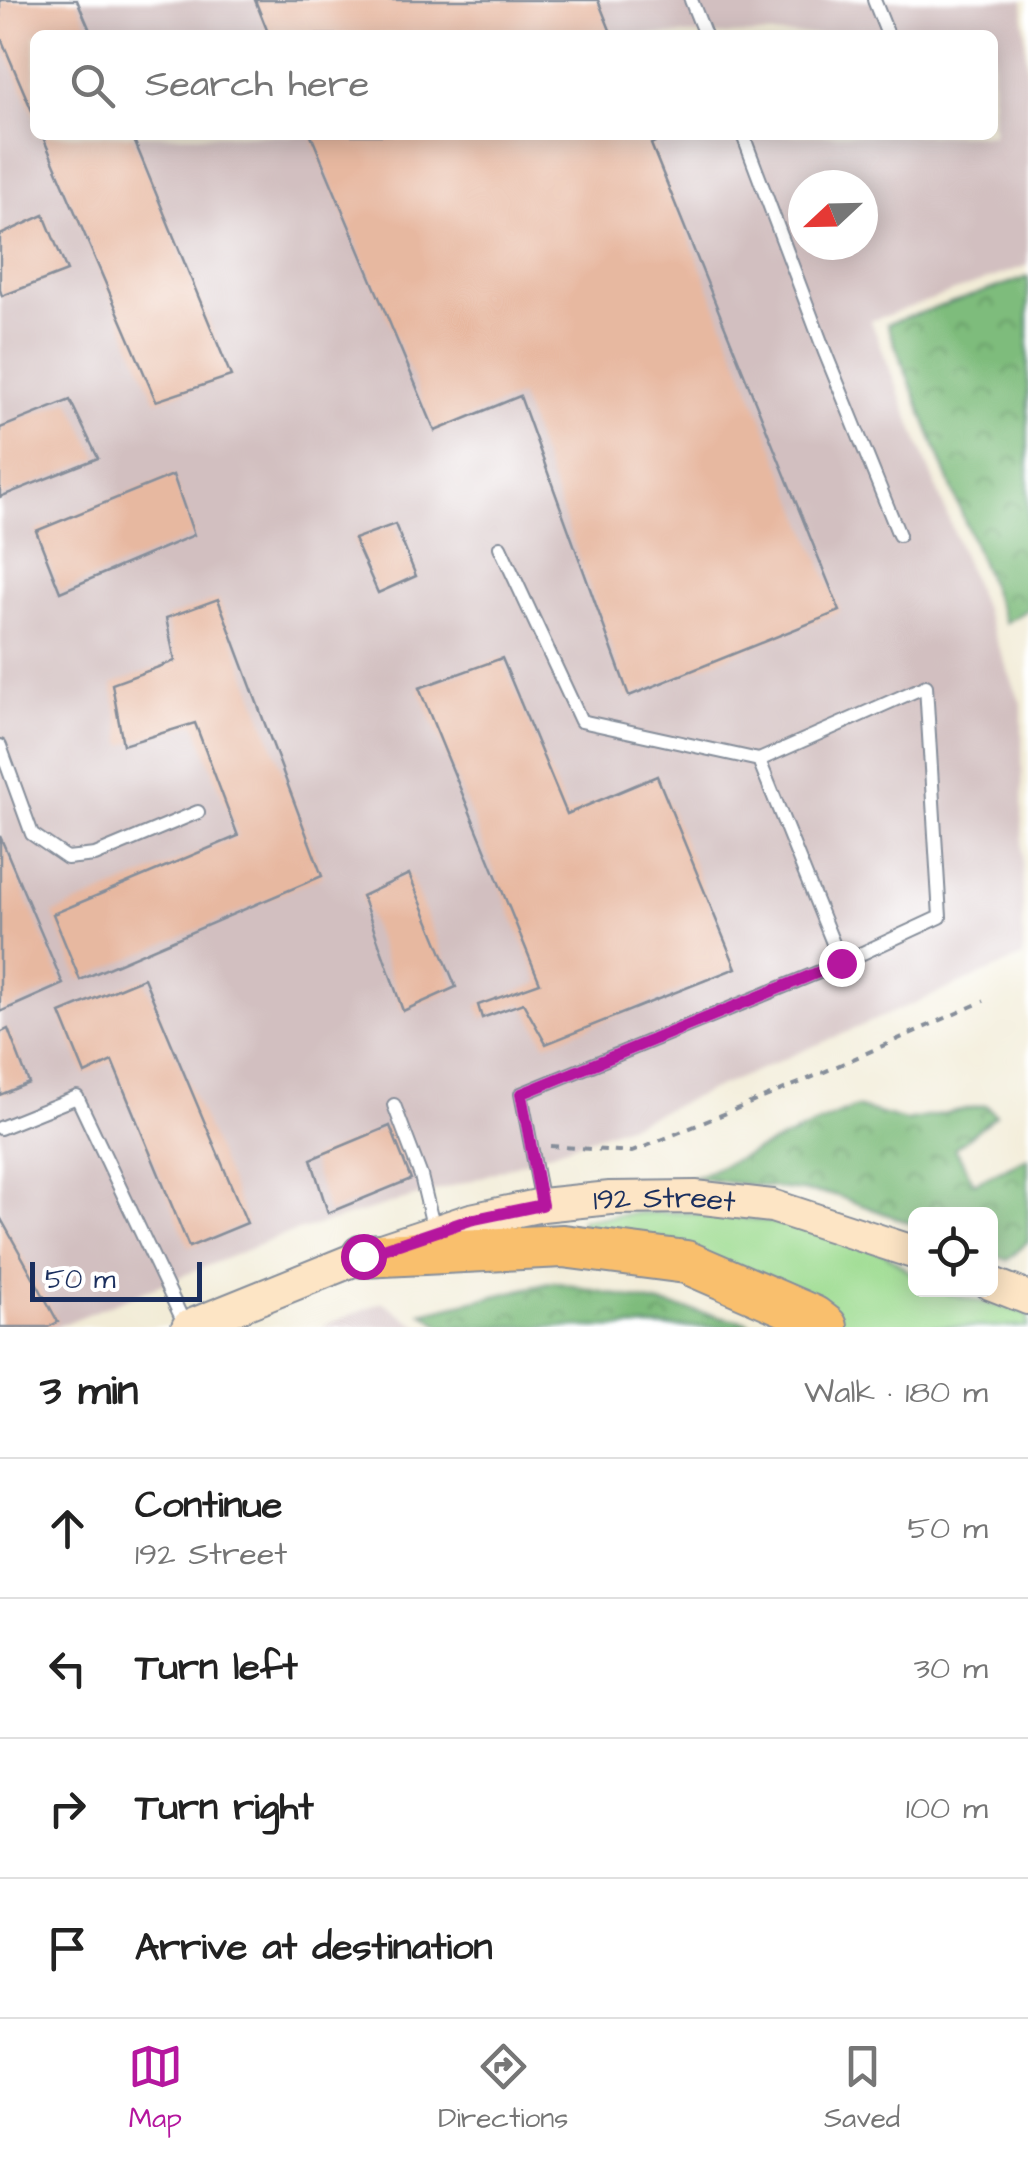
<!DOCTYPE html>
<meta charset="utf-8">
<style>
:root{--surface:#fff;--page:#f2f2f2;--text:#222;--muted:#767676;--line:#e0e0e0;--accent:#b5179e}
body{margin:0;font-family:"Architects Daughter",sans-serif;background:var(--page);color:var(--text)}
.controls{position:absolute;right:30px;bottom:30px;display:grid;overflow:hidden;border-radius:15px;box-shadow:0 5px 25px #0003}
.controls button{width:90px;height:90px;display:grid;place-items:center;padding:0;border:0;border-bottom:2px solid var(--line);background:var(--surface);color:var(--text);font:50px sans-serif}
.compass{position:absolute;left:788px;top:170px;width:90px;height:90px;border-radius:50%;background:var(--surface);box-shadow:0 5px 25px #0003;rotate:248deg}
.scale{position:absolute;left:30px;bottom:25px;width:172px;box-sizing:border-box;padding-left:10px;border:5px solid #1b2f5e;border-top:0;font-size:28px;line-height:35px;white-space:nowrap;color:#1b2f5e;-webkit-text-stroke:8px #fff;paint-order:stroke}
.stop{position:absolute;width:30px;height:30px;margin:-22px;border:8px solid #b5179e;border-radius:50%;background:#fff}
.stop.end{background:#b5179e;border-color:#fff;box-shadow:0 2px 10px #0008}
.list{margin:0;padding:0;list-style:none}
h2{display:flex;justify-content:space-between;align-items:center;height:130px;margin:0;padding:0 40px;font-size:42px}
h2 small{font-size:32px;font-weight:400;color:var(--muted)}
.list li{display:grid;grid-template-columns:65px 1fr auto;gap:30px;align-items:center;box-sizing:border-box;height:140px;padding:0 40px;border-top:2px solid var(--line)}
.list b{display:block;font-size:38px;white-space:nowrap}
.list p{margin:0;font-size:32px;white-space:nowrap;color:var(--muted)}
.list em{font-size:32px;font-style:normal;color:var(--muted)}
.icon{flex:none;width:55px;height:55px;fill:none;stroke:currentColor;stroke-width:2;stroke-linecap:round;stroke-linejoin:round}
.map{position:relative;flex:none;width:1028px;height:1327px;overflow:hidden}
.search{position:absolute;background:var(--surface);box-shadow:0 5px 25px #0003;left:30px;right:30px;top:30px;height:110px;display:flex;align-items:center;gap:25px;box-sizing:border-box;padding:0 35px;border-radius:15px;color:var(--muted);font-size:38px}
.sheet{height:690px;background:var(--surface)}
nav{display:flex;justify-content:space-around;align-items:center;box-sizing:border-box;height:140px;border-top:2px solid var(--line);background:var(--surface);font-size:28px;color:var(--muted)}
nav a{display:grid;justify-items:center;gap:5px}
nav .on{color:var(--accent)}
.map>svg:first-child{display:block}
</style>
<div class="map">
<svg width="1028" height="1327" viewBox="0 0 1028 1327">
<defs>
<pattern id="forest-crowns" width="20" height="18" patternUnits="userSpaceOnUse" patternTransform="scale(2.5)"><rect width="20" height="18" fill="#7ebc7b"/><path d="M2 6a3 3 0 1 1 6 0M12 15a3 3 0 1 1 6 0" fill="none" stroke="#669968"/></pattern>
</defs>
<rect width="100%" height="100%" fill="#fff"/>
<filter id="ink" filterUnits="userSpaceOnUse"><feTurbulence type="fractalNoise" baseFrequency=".01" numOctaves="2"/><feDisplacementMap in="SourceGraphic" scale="20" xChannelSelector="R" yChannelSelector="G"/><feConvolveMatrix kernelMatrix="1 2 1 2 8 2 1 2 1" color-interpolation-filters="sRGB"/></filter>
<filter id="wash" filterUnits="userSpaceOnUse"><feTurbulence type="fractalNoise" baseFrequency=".0048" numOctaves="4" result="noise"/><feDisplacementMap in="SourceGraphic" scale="40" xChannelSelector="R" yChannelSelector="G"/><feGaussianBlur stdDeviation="2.25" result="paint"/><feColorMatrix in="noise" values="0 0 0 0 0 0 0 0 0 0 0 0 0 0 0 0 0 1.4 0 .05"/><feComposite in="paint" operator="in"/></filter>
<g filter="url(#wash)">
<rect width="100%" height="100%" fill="#f2ecd7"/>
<!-- industrial -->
<g fill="#d2bfc0" fill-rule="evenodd">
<path d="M0 0H1023L1028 92V265L871 321 1022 706 1023 957 636 1122 473 1180 281 1236 56 1327H0ZM35 35H993V135H35ZM803 185H863V245H803Z"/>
<polygon points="382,1302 420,1327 320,1327"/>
</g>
<!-- grass -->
<polygon fill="#9edc91" stroke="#5c8678" stroke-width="2.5" points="676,1212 723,1215 794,1225 884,1253 915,1276 916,1290 934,1290 1028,1313 1028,1327 850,1327 796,1294 585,1239 581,1220 638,1213"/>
<!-- forest -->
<g fill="url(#forest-crowns)" stroke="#4c766c" stroke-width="2.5">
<polygon points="1028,277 1028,609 1005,623 887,324"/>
<polygon points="986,1105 996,1115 955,1148 974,1183 1028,1158 1028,1241 1008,1260 991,1253 990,1214 916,1214 915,1225 835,1195 693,1178 856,1107 906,1121"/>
<polygon points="554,1282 747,1322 752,1327 444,1327 422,1313"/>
</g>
<g id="blocks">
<!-- building -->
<g fill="#e7b8a0">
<polygon points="0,0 77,0 92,35 35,35 35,118 0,36"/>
<polygon points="255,0 598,0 612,35 269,35"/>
<polygon points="42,135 132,135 231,376 156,401"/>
<polygon points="311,135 669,135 651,144 840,611 629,696 520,396 435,431"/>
<polygon points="44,215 67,271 2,296 0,290 0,235"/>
<polygon points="70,400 98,458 0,497 0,428"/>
<polygon points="173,475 194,535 60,592 36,531"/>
<polygon points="395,524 416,576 378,593 354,539"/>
<polygon points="218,599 322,876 80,980 53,914 238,836 195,723 123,745 112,684 175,661 166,618"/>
<polygon points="502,658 567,814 657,776 736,968 546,1044 523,1003 482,1018 478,1005 540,983 419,688"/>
<polygon points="0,836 63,984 0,1012"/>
<polygon points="409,874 456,987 403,1011 362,896"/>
<polygon points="144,978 247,1223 189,1247 112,1061 85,1074 60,1013"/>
<polygon points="8,1029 29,1083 0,1095 0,1033"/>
<polygon points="390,1126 411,1179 328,1213 311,1159"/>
<polygon points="0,1217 58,1322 48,1327 0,1327"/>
</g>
</g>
</g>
<g filter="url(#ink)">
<use href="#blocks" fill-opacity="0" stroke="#868e9a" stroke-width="2.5"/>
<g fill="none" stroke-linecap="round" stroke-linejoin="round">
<!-- service casing -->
<g stroke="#868e9a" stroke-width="16">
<g id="service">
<polyline points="691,0 705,35"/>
<polyline points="874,0 888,35"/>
<polyline points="743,135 824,350 899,535"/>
<polyline points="500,547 581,721 759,760 841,963 521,1094 542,1202"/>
<polyline points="0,746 32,834 67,858 95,855 198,812"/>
<polyline points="759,760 926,686 940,917 841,963"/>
<polyline points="394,1105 421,1176 434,1230"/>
<polyline points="0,1128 77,1097 186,1327"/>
</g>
</g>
<!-- secondary casing -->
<g stroke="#868e9a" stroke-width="36">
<g id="secondary">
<polyline points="990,1283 1028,1298"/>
<path id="s1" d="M188 1327 363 1256 471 1220 542 1205 610 1198 695 1197 772 1206 916 1253"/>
</g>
</g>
<!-- motorway casing -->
<g stroke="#868e9a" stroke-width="46">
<polyline id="motorway" points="363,1256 563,1246 686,1262 813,1317 826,1327"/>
</g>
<!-- path -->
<polyline stroke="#868e9a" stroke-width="4" stroke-dasharray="8 8" stroke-linecap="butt" points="550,1146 632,1152 799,1083 984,1001"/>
<!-- service -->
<use href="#service" stroke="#fff" stroke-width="12"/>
<!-- secondary -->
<use href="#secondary" stroke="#fde5c5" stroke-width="32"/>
<!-- motorway -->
<use href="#motorway" stroke="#f9bf6d" stroke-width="42"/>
</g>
</g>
<g fill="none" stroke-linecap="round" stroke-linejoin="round" filter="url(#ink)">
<!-- route -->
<polyline stroke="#b5179e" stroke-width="12" points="363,1256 470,1220 542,1205 521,1094 841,963"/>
</g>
<g text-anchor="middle" stroke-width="10" stroke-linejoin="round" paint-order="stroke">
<!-- street labels -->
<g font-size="30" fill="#1b2f5e" stroke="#fff">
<text dy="10" stroke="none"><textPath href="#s1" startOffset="498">192 Street</textPath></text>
</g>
</g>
</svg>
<div class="controls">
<button><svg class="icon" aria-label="locate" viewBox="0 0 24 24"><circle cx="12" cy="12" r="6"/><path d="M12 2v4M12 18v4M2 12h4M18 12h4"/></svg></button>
</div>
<svg class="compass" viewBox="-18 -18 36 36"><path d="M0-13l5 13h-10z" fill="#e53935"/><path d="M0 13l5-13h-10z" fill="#767676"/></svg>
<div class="scale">50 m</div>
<div class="stop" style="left:363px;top:1256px"></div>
<div class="stop end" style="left:841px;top:963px"></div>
<div class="search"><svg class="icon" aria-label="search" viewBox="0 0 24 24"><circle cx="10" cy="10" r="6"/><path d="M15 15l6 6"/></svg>Search here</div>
</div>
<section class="sheet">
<h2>3 min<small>Walk · 180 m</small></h2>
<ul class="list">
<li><svg class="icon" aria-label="ahead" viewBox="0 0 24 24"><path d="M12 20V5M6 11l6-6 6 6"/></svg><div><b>Continue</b><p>192 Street</p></div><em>50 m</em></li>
<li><svg class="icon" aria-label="left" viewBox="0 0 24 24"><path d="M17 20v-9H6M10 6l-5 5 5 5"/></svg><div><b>Turn left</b></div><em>30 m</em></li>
<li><svg class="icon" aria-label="right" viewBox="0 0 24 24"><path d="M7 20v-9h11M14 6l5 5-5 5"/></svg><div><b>Turn right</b></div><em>100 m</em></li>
<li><svg class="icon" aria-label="arrive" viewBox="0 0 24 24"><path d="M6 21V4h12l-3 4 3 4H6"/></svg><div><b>Arrive at destination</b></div></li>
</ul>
</section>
<nav>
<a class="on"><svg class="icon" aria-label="map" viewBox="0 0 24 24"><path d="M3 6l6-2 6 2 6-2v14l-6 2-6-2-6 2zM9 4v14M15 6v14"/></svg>Map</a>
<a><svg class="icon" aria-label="directions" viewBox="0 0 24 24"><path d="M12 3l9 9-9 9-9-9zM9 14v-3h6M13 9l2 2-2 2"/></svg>Directions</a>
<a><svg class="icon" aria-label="saved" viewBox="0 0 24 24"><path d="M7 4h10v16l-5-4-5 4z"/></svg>Saved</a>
</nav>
